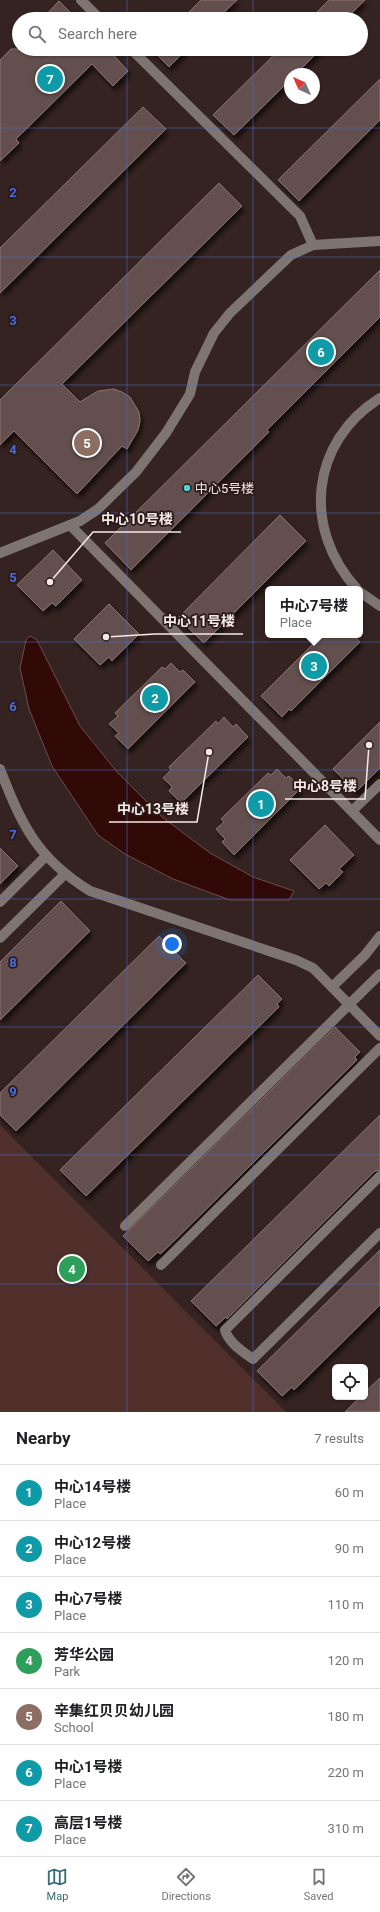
<!DOCTYPE html>
<meta charset="utf-8">
<style>
:root{--surface:#fff;--page:#f6f6f6;--text:#202124;--muted:#757577;--line:#e0e0e0;--accent:#366d75}
body{margin:0;font-family:Roboto,"Noto Sans SC",sans-serif;background:var(--page);color:var(--text)}
.controls{position:absolute;right:12px;bottom:12px;display:grid;overflow:hidden;border-radius:6px;box-shadow:0 1px 3px #0004}
.controls button{width:36px;height:36px;display:grid;place-items:center;padding:0;border:0;border-bottom:1px solid var(--line);background:var(--surface);color:var(--text);font:20px sans-serif}
.compass{position:absolute;left:284px;top:68px;width:36px;height:36px;border-radius:50%;background:var(--surface);box-shadow:0 1px 3px #0004;rotate:315deg}
.you{position:absolute;left:172px;top:944px;width:14px;height:14px;margin:-10px;border:3px solid #fff;border-radius:50%;background:#1a73e8;box-shadow:0 0 0 6px #1a73e833}
.badge{display:grid;place-items:center;width:26px;height:26px;border-radius:50%;background:var(--accent);color:#fff;font-size:13px;font-weight:700}
.pin{position:absolute;translate:-50% -50%;border:2px solid #fff;box-shadow:0 1px 4px #0006}
.popup{position:absolute;left:265px;top:586px;width:98px;height:52px;box-sizing:border-box;display:grid;place-content:center;border-radius:6px;background:var(--surface);filter:drop-shadow(0 1px 3px #0005);font-size:13px;white-space:nowrap;color:var(--muted)}
.popup b{font-size:15px;color:var(--text)}
.popup::after{content:'';position:absolute;left:50%;top:100%;margin-left:-8px;border:8px solid transparent;border-top-color:var(--surface)}
.list{margin:0;padding:0;list-style:none}
h2{display:flex;justify-content:space-between;align-items:center;height:52px;margin:0;padding:0 16px;font-size:17px}
h2 small{font-size:13px;font-weight:400;color:var(--muted)}
.list li{display:grid;grid-template-columns:26px 1fr auto;gap:12px;align-items:center;box-sizing:border-box;height:56px;padding:0 16px;border-top:1px solid var(--line)}
.list b{display:block;font-size:15px;white-space:nowrap}
.list p{margin:0;font-size:13px;white-space:nowrap;color:var(--muted)}
.list em{font-size:13px;font-style:normal;color:var(--muted)}
.icon{flex:none;width:22px;height:22px;fill:none;stroke:currentColor;stroke-width:2;stroke-linecap:round;stroke-linejoin:round}
.map{position:relative;flex:none;width:380px;height:1412px;overflow:hidden}
.search{position:absolute;background:var(--surface);box-shadow:0 1px 3px #0004;left:12px;right:12px;top:12px;height:44px;display:flex;align-items:center;gap:10px;box-sizing:border-box;padding:0 14px;border-radius:22px;color:var(--muted);font-size:15px}
.sheet{height:444px;background:var(--surface)}
nav{display:flex;justify-content:space-around;align-items:center;box-sizing:border-box;height:56px;border-top:1px solid var(--line);background:var(--surface);font-size:11px;color:var(--muted)}
nav a{display:grid;justify-items:center;gap:2px}
nav .on{color:var(--accent)}
.map>svg:first-child{display:block}
</style>
<div class="map">
<svg width="380" height="1412" viewBox="0 0 380 1412">
<defs>
<filter id="shadow"><feDropShadow dx="2.5" dy="4.5" stdDeviation="2" flood-color="#0009"/></filter>
</defs>
<rect width="100%" height="100%" fill="#352321"/>
<!-- green -->
<polygon fill="#51302c" points="0,1125 286,1412 0,1412"/>
<!-- water -->
<polygon fill="#310a08" stroke="#6c4d4b" points="30,636 37,640 80,726 117,772 162,817 210,853 253,877 294,891 289,900 230,900 173,879 125,854 98,835 52,766 29,709 20,668 26,640"/>
<!-- building -->
<g fill="#64504e" stroke="#8a7472" filter="url(#shadow)">
<polygon points="201,0 237,0 217,19 182,19"/>
<polygon points="329,0 365,0 346,19 310,19"/>
<polygon points="59,1 77,19 42,19"/>
<polygon points="11,49 108,49 128,71 113,86 92,64 16,139 19,143 0,161 0,60"/>
<polygon points="151,49 187,49 169,67"/>
<polygon points="280,49 321,49 297,73 290,74 290,80 234,135 213,115"/>
<polygon points="380,79 380,120 299,201 278,180"/>
<polygon points="143,107 166,129 0,293 0,248"/>
<polygon points="219,183 242,206 62,384 80,402 98,391 114,389 122,392 130,397 139,412 140,421 138,430 127,449 122,446 77,494 14,431 0,445 0,400"/>
<polygon points="380,270 380,317 267,430 269,432 131,570 105,543"/>
<polygon points="280,515 306,541 204,643 178,618"/>
<polygon points="53,550 82,580 56,606 52,603 43,611 17,585"/>
<polygon points="109,604 139,634 112,661 109,657 100,665 74,639"/>
<polygon points="322,635 353,635 360,642 291,711 289,709 282,717 261,696"/>
<polygon points="171,663 180,672 183,670 195,682 128,749 115,736 119,733 109,724 118,716 115,713 162,667 165,669"/>
<polygon points="224,717 233,727 236,724 248,737 181,803 169,791 172,787 163,778 171,770 169,767 216,721 218,724"/>
<polygon points="380,722 380,768 356,792 333,769"/>
<polygon points="277,769 286,778 289,776 301,788 234,855 222,842 225,839 216,829 224,822 221,819 268,773 271,775"/>
<polygon points="325,825 354,855 339,869 343,872 329,886 326,883 319,889 290,860"/>
<polygon points="0,848 18,866 0,884"/>
<polygon points="61,901 90,931 0,1020 0,962"/>
<polygon points="159,936 186,963 16,1131 0,1115 0,1093"/>
<polygon points="258,975 282,999 277,1004 279,1007 86,1196 60,1170"/>
<polygon points="335,1027 360,1052 355,1057 357,1060 168,1247 160,1254 158,1252 148,1261 123,1236"/>
<polygon points="380,1115 380,1170 375,1171 227,1319 226,1317 216,1326 191,1301"/>
<polygon points="380,1250 380,1305 294,1390 292,1387 282,1396 257,1371"/>
<polygon points="380,1378 380,1412 345,1412 360,1397 365,1397 365,1392"/>
</g>
<g fill="none" stroke-linecap="round" stroke-linejoin="round">
<!-- minor -->
<g stroke="#7e7573" stroke-width="10">
<polyline points="81,0 100,19"/>
<polyline points="131,49 300,216 313,245"/>
<polyline points="70,525 380,840"/>
<polyline points="0,553 80,521 98,509 136,472 166,433 190,394 195,372 214,333 230,313 291,255 313,245 380,241"/>
<path d="M357 589C302 529 310 442 380 398"/>
<polyline points="360,592 380,606"/>
<path d="M0 769C22 826 37 858 90 891L296 960 313 968 324 979 380 1036"/>
<polyline points="352,811 380,784"/>
<polyline points="0,902 46,856"/>
<polyline points="0,938 65,874"/>
<polyline points="332,987 365,955 380,936"/>
<path d="M380 1176 225 1330C229 1343 242 1351 253 1359L380 1233"/>
<polyline points="125,1226 380,974"/>
<polyline points="161,1265 380,1048"/>
</g>
</g>
<!-- grid -->
<path fill="none" stroke="#486ddb" stroke-width="1" stroke-opacity="0.55" d="M127 0V19M253 0V19M127 49V1412M253 49V1412M0 128H380M0 257H380M0 385H380M0 513H380M0 642H380M0 770H380M0 899H380M0 1027H380M0 1155H380M0 1284H380"/>
<!-- markers -->
<circle fill="#52cbd9" stroke="#2a1a18" stroke-width="1.5" cx="187" cy="488" r="4"/>
<g text-anchor="middle" stroke-width="3.5" stroke-linejoin="round" paint-order="stroke">
<!-- poi labels -->
<g font-size="13" fill="#f5e9e7" stroke="#2a1a18" text-anchor="start">
<text x="195" y="493">中心5号楼</text>
</g>
</g>
<g font-size="13" text-anchor="middle" font-weight="bold" fill="#486ddb" stroke="#2a1a18" stroke-width="3.5" stroke-linejoin="round" paint-order="stroke">
<text x="13" y="197">2</text>
<text x="13" y="325">3</text>
<text x="13" y="454">4</text>
<text x="13" y="582">5</text>
<text x="13" y="711">6</text>
<text x="13" y="839">7</text>
<text x="13" y="967">8</text>
<text x="13" y="1096">9</text>
</g>
<!-- callouts -->
<path fill="none" stroke="#f5e9e7" stroke-width="1.5" d="M50 582L93 532H181M106 637L155 634H243M369 745L365 799H285M209 752L197 822H109"/>
<g fill="#f5e9e7" stroke="#2a1a18" stroke-width="1.5">
<circle cx="50" cy="582" r="4"/>
<circle cx="106" cy="637" r="4"/>
<circle cx="369" cy="745" r="4"/>
<circle cx="209" cy="752" r="4"/>
</g>
<g font-size="14" text-anchor="middle" font-weight="bold" fill="#f5e9e7" stroke="#2a1a18" stroke-width="3.5" stroke-linejoin="round" paint-order="stroke">
<text x="137" y="524">中心10号楼</text>
<text x="199" y="626">中心11号楼</text>
<text x="325" y="791">中心8号楼</text>
<text x="153" y="814">中心13号楼</text>
</g>
</svg>
<div class="controls">
<button><svg class="icon" aria-label="locate" viewBox="0 0 24 24"><circle cx="12" cy="12" r="6"/><path d="M12 2v4M12 18v4M2 12h4M18 12h4"/></svg></button>
</div>
<svg class="compass" viewBox="-18 -18 36 36"><path d="M0-13l5 13h-10z" fill="#e53935"/><path d="M0 13l5-13h-10z" fill="#757577"/></svg>
<div class="you"></div>
<div class="pin badge" style="left:261px;top:804px;background:#0f9aa8">1</div>
<div class="pin badge" style="left:155px;top:698px;background:#0f9aa8">2</div>
<div class="pin badge" style="left:314px;top:666px;background:#0f9aa8">3</div>
<div class="popup"><b>中心7号楼</b>Place</div>
<div class="pin badge" style="left:72px;top:1269px;background:#2e9e5b">4</div>
<div class="pin badge" style="left:87px;top:443px;background:#8d6e63">5</div>
<div class="pin badge" style="left:321px;top:352px;background:#0f9aa8">6</div>
<div class="pin badge" style="left:50px;top:79px;background:#0f9aa8">7</div>
<div class="search"><svg class="icon" aria-label="search" viewBox="0 0 24 24"><circle cx="10" cy="10" r="6"/><path d="M15 15l6 6"/></svg>Search here</div>
</div>
<section class="sheet">
<h2>Nearby<small>7 results</small></h2>
<ul class="list">
<li><span class="badge" style="background:#0f9aa8">1</span><div><b>中心14号楼</b><p>Place</p></div><em>60 m</em></li>
<li><span class="badge" style="background:#0f9aa8">2</span><div><b>中心12号楼</b><p>Place</p></div><em>90 m</em></li>
<li><span class="badge" style="background:#0f9aa8">3</span><div><b>中心7号楼</b><p>Place</p></div><em>110 m</em></li>
<li><span class="badge" style="background:#2e9e5b">4</span><div><b>芳华公园</b><p>Park</p></div><em>120 m</em></li>
<li><span class="badge" style="background:#8d6e63">5</span><div><b>辛集红贝贝幼儿园</b><p>School</p></div><em>180 m</em></li>
<li><span class="badge" style="background:#0f9aa8">6</span><div><b>中心1号楼</b><p>Place</p></div><em>220 m</em></li>
<li><span class="badge" style="background:#0f9aa8">7</span><div><b>高层1号楼</b><p>Place</p></div><em>310 m</em></li>
</ul>
</section>
<nav>
<a class="on"><svg class="icon" aria-label="map" viewBox="0 0 24 24"><path d="M3 6l6-2 6 2 6-2v14l-6 2-6-2-6 2zM9 4v14M15 6v14"/></svg>Map</a>
<a><svg class="icon" aria-label="directions" viewBox="0 0 24 24"><path d="M12 3l9 9-9 9-9-9zM9 14v-3h6M13 9l2 2-2 2"/></svg>Directions</a>
<a><svg class="icon" aria-label="saved" viewBox="0 0 24 24"><path d="M7 4h10v16l-5-4-5 4z"/></svg>Saved</a>
</nav>
